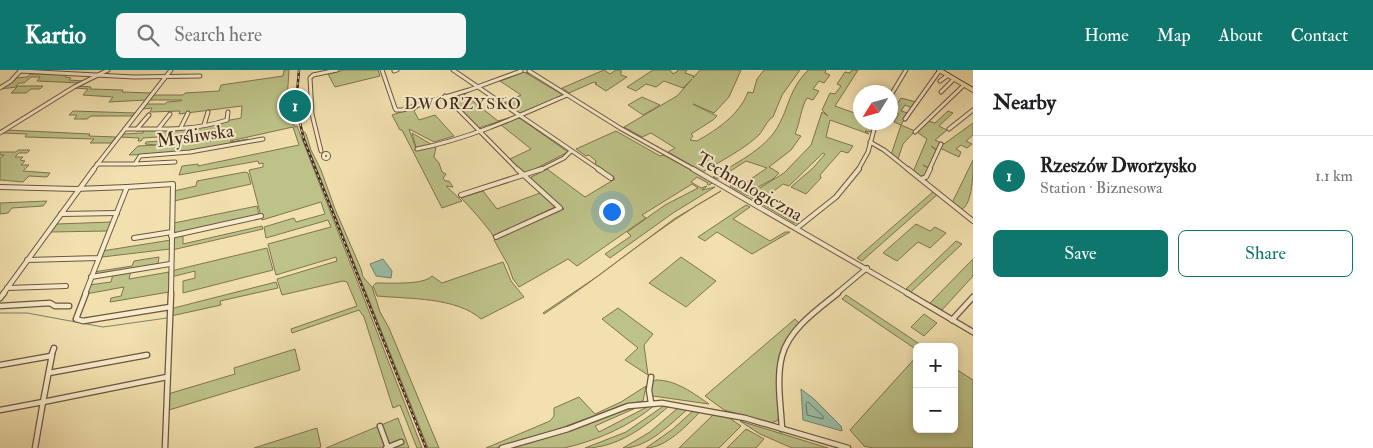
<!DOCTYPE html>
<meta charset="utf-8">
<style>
:root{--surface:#fff;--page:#f6f6f6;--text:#202124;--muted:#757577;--line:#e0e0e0;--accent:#0f766e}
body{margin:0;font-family:"IM FELL Double Pica",serif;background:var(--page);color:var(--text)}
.controls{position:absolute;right:15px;bottom:15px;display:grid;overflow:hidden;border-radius:8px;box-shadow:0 2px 8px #0003}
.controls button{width:45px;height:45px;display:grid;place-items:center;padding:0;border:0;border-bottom:1px solid var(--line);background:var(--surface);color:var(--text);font:25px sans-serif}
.compass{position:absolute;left:853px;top:15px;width:45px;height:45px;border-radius:50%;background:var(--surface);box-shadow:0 2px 8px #0003;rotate:233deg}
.you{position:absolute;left:611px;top:141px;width:18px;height:18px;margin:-12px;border:4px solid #fff;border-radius:50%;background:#1a73e8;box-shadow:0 0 0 8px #1a73e833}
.badge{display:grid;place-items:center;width:32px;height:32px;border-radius:50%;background:var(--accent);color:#fff;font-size:16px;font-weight:700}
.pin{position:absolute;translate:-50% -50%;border:2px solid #fff;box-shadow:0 1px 5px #0006}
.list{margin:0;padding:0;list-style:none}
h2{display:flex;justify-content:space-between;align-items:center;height:65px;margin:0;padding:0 20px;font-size:21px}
h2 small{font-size:16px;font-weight:400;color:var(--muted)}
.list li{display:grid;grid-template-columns:32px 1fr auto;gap:15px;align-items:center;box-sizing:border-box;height:80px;padding:0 20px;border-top:1px solid var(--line)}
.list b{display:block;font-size:19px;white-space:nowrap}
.list p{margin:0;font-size:16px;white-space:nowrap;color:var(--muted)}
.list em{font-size:16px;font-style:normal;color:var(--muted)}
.actions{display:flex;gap:10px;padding:15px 20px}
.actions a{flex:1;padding:11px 0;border:1px solid var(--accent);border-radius:8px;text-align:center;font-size:18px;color:var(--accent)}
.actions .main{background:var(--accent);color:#fff}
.icon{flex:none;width:28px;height:28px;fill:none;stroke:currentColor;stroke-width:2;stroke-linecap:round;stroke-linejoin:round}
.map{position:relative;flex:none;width:973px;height:378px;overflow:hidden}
header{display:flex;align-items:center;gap:30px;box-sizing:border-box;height:70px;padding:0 25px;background:var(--accent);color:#fff}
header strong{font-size:24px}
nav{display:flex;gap:28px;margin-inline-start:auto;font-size:18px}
.search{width:350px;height:45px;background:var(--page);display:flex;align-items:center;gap:12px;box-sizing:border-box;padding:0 18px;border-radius:8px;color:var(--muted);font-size:19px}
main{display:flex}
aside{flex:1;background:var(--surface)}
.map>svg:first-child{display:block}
</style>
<header>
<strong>Kartio</strong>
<div class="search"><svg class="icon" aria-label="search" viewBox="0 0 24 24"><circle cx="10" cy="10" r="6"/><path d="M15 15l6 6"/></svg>Search here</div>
<nav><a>Home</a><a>Map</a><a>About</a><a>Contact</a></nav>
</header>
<main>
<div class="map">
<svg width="973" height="378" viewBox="0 0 973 378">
<rect width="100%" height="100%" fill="#f2e1af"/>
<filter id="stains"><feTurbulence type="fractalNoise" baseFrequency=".004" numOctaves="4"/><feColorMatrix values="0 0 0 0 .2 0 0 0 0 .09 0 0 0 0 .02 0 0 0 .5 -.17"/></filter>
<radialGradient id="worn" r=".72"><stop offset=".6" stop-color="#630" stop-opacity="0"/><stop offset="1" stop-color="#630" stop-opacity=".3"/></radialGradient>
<!-- green -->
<g fill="#bdc288" stroke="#807452">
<path d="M284 0H289C288 23 284 34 295 57L297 56 422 378H417L400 335 393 338 364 247 359 240 292 263 291 259 357 236 347 212 343 211 282 225 277 209 337 191 336 187 276 205 268 174 331 157 328 150 266 168 264 157 294 148 296 152 325 144 321 132 262 150 249 100 263 97V93L259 94 258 91 179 105 182 96 198 94V96L299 75 293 57 230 71 231 72 248 69V71C208 79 169 84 129 85L138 76 156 75 145 74 146 72 173 70 174 66 143 68 141 71H138L139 68 120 67 123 64 143 63 144 61 127 60 123 63 126 59 192 57 241 48 242 36 179 44 180 41 150 42 152 38 143 39 147 34H165L167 32 179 31 182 30H150L154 25H183L185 23 219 21 221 15 283 6Z"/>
<polygon points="344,0 378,0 380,6 335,17 328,4"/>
<polygon points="604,0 610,4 616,0 621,0 621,5 627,7 606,21 595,14 597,13 594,12 569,23 562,18"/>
<path d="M653 0H670L673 4 678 1 677 0H687L685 3 694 6 693 8 700 0H741L729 27 714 43 693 34 717 46 713 50 691 64 693 66 690 70 697 71C718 59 739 45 748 22L753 23 757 9 764 0H800L782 25 773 47C767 50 764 59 759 65 743 80 722 90 703 102L668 82 675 78 651 63 642 67 624 57 677 26 692 9 683 18 664 11 656 17 646 14 636 21 627 17Z"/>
<path d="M808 0H826L825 3 830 5 824 13 819 11 813 19 819 21 813 30 807 28C801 37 800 53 795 64L801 66 791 80 769 97 779 103 773 109 749 122 748 126 730 116 733 114 739 117 767 98 746 91 718 109 713 107C734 94 764 80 777 58 790 36 788 21 808 0Z"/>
<polygon points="852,0 858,0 835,36 860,45 861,52 875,53 871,62 865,61 869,64 830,50 826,67 853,76 848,83 841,81 820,105 821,108 806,124 791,117 813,98 825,84 823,83 789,116 783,114 762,130 801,153 794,153 750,127 750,124 784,103 811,75 822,42 828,46 822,40 830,23 835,24 841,16 837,14 845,2 850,3"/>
<polygon points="519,2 529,3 526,3 563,25 520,43 504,33 521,25 500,11 522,3"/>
<polygon points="31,4 67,4 65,7 71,8 69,10 84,11 80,13 37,11 40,7 31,7 24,13 19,13 16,16 43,16 40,19 31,19 26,23 11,23 17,17 0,19 15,8 27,7"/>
<polygon points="79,16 91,17 90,19 123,20 122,22 153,23 146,30 109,32 113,27 83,25 88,19 75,18"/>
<polygon points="475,19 464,24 498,51 509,48 479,58 450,28"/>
<polygon points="642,27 660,35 643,45 628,35"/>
<polygon points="901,28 916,32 912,38 905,35 901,41 908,43 901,55 915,61 903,74 898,89 891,85 901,55 894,52 899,44 892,42"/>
<polygon points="420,36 414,41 419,50 435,45 454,66 434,72 409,59 417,81 412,63 436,77 434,87 439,93 442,102 446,104 443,108 445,111 449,111 453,117 446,116 462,131 442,138 402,60 400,60 392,45"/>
<polygon points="73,41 135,43 132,46 91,46 87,49 74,49 77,45 69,45"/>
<polygon points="948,41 953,43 939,56 947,60 935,70 944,74 973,53 973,65 966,71 972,74 967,78 961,75 956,79 961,82 959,87 940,78 942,74 939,73 937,80 931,76 936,80 929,98 923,95 928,98 925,106 921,108 913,102 927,69 917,62 928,51 935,53"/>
<polygon points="518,48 521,49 568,82 527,103 524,103 510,89 531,79 501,55"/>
<polygon points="300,57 306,64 311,80 321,100 335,139 361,199 363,207 372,217 380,242 389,258 439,378 428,378"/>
<polygon points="6,60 90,64 89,66 116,67 111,73 90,73 94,69 25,67 27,64 2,63"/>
<polygon points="616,61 660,86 664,85 714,112 709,115 707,114 708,113 697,107 691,112 701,118 707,116 702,120 715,117 673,143 610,188 605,184 631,166 627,162 665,135 698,118 692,114 642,145 646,148 577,196 568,189 519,217 513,209 508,195 494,170 564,139 531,109 531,107 547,99 585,127 615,109 595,95 596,91 589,85 586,86 576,79"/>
<polygon points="18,80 30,80 27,83 19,83 15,87 23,87 20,90 25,91 21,95 29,95 23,101 50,103 47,107 29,106 23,112 0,110 0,88 4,85 0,85 0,82 16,82"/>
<path d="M973 90C973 103 973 134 961 140L952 133Z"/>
<polygon points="245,102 248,103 251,114 174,131 174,121 196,116 197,111"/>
<path d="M483 121 497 139 540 123 555 137 493 166C490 159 467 134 461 128Z"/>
<path d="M721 121C658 156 604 205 544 244L543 243 598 206 674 149Z"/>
<polygon points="934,121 938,124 862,191 857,188"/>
<polygon points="47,131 43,136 12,138 8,143 0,144 0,133"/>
<polygon points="746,135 750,137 733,149 770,171 785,162 790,162 752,184 717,162 705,171 698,167"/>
<polygon points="257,136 259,145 257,146 173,164 174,153"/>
<polygon points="112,152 108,161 51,162 57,154"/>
<polygon points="916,154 930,161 935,157 946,163 930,178 918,172 897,191 883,183"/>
<polygon points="262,156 263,159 172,180 173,166 183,164 183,174"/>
<polygon points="171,170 170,179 102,187 102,181"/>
<polygon points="956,171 962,174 911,222 906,219"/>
<polygon points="267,178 273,200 183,223 183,211 195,208 195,201 171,207 171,201"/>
<polygon points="159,187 158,194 93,206 94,202 132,196 134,191"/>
<polygon points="681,187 716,211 686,237 649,213"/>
<polygon points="973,189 973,206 942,240 930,233"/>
<path d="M503 192 511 211 524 227 481 249C456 227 409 229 377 226L373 216 376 213C389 213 425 215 432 206L442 213Z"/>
<polygon points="131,201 129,209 169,202 169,222 110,232 111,228 121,226 124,217 86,224 89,215 111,212 113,204"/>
<polygon points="276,212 278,218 220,231 221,235 171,246 170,239"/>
<polygon points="846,225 921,275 923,277 917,277 917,280 842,229"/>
<polygon points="618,238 653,264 644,275 648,305 625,290 638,278 602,249"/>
<polygon points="924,244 937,253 924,266 911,257"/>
<path d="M795 249 800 254C770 281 778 310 779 347L777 351 770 353 724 340 705 326Z"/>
<polygon points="295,279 300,300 169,340 168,324 235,304 234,298"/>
<polygon points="917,286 917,359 954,359 954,298 973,310 973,378 873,378 864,376 850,360"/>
<path d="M656 310C676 310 693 323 709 334L653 326 650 323 652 312Z"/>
<polygon points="646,316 643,331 623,335 561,358 496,378 486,378 550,351 554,346 554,338 579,327 595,344 621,332"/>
<path d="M655 335C630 356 596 371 564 378 548 378 527 378 510 378L563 363 616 342 638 337 595 356 599 362 649 336Z"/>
<path d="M665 335 669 336C646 356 618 378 585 378L626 362Z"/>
<path d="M679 337 688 339C670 354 648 378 623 378L650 362Z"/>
<path d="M694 340 701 341C687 355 666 378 646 378L673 359Z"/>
<polygon points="714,344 728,347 741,356 719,378 679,378"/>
<polygon points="398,348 409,378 326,378"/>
<polygon points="740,351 828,378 792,378 760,364"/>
<polygon points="317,358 321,377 318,378 254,378"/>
<polygon points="746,359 764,369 756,378 727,378"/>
</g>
<!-- water -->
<g fill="#9cbea5" stroke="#78826e">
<polygon points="383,189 392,201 391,208 376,206 370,194"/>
<polygon points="801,319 814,329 841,356 842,361 803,350"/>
</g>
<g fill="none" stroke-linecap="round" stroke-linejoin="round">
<!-- shore -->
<polygon stroke="#6f7260" stroke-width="1" points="808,332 823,346 823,349 807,345 806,334"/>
<!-- stream -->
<polyline stroke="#78826e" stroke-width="1" points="0,243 27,243 103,257 167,248"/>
<!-- minor-far2 casing -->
<g stroke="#6e5641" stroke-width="5">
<g id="minor-far2">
<polyline points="382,0 395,38"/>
<polyline points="453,0 600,100"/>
<polyline points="20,1 134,7 200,6"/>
<polyline points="394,1 397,0"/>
<polyline points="529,1 620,58 695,100"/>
<polyline points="940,11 948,5"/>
<polyline points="0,18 11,11 21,0"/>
<polyline points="941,22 954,9"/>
<polyline points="891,25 906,0"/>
<polyline points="445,26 518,100"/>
<polyline points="395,38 396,40 402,40 469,20 521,1"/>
<polyline points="905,49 940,0"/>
<polyline points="204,55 208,42"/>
<polyline points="181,57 188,43"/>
<polyline points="159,58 170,44"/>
<path d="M125 59C159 59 194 61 227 50L228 42"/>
<polyline points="137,59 149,45"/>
<polyline points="949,59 973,40"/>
<polyline points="915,62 964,15"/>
<polyline points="0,63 74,17 108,0"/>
<polyline points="870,72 884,80 909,100"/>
<path d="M417 79C469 69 519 46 567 25"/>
<polyline points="321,81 312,44 310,8 313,5 337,0"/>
<circle cx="326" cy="86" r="2.5"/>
<polyline points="175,92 135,94 140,86 190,82 263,69"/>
<polyline points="97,94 135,94"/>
<polyline points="93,100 171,0"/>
<polyline points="540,100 564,88 571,81"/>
<polyline points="858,100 868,82 876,52"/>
<polyline points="929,100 941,74"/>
</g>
</g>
<!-- minor-far1 casing -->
<g stroke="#6e5641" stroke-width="6">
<g id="minor-far1">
<polyline points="598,99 611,108"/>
<polyline points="693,99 909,224"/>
<polyline points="908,99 973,151"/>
<polyline points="921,109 926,107 930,99"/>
<polyline points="0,117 75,119 127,117 99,188 27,190"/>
<polyline points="127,117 173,114 171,224"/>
<polyline points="461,125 542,99"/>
<polyline points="61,144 117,143"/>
<polyline points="797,158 836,127 859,99"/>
<polyline points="171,166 261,146"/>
<polyline points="496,167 560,138 517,99"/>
<polyline points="134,168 172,162"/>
<polyline points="91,207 170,194"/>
<polyline points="7,218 66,216"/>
<polyline points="3,224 94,99"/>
<polyline points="85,224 99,188"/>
<polyline points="836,224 867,198"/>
</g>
</g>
<!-- minor casing -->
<g stroke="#6e5641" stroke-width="7">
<g id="minor">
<polyline points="86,223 76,249 83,251 170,237"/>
<polyline points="907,223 973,262"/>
<polyline points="0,228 4,223"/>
<polyline points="0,236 50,233 55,236 69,236"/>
<polyline points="952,250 973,227"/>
<polyline points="0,295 51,286 54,278"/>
<polyline points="49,303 147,285"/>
<polyline points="651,307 649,320 651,333"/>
<polyline points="43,332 167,307"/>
<polyline points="43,332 52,285"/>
<polyline points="0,340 43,332 35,378"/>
<polyline points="380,356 388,378"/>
<path d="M782 359C781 336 776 309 782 286 789 259 817 240 838 223"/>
<polyline points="165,378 171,223"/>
<polyline points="386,378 401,372"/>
<polyline points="502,378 568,359 628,336 662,333 745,348 848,378"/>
</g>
</g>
<!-- major casing -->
<g stroke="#42271c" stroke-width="5.5">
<polyline id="major" points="939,0 973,20"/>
</g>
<!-- minor-far2 -->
<use href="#minor-far2" stroke="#f7eccb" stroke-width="3"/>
<!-- minor-far1 -->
<use href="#minor-far1" stroke="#f7eccb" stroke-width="4"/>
<!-- minor -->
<use href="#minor" stroke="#f7eccb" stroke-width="4.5"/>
<!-- major -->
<use href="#major" stroke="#f2e1af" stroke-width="4"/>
<!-- rail casing -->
<g stroke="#42271c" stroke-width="2.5">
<polyline id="rail" points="299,0 296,35 304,70 426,378"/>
</g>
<!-- rail -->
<use href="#rail" stroke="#f7eccb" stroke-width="1" stroke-dasharray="3" stroke-linecap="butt"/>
</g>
<g text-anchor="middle" stroke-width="4" stroke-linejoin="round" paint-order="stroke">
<!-- far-neighbourhood labels -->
<g font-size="16" letter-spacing="1" fill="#42271c" stroke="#f7eccb">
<text x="463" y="39">DWORZYSKO</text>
</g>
<!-- street labels -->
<g font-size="19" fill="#42271c" stroke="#f7eccb">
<text transform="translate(195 65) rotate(-8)" y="7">Myśliwska</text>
<text transform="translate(750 116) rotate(30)" y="7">Technologiczna</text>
</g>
</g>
<rect width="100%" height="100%" filter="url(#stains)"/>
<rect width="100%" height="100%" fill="url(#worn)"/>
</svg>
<div class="controls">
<button>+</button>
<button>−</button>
</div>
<svg class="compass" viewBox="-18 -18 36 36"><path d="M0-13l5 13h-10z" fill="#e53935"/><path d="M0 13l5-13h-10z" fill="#757577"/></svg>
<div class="you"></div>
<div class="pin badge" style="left:295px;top:36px">1</div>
</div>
<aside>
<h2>Nearby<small></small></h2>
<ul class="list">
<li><span class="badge">1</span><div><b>Rzeszów Dworzysko</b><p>Station · Biznesowa</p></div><em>1.1 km</em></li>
</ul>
<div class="actions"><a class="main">Save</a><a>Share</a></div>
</aside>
</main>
